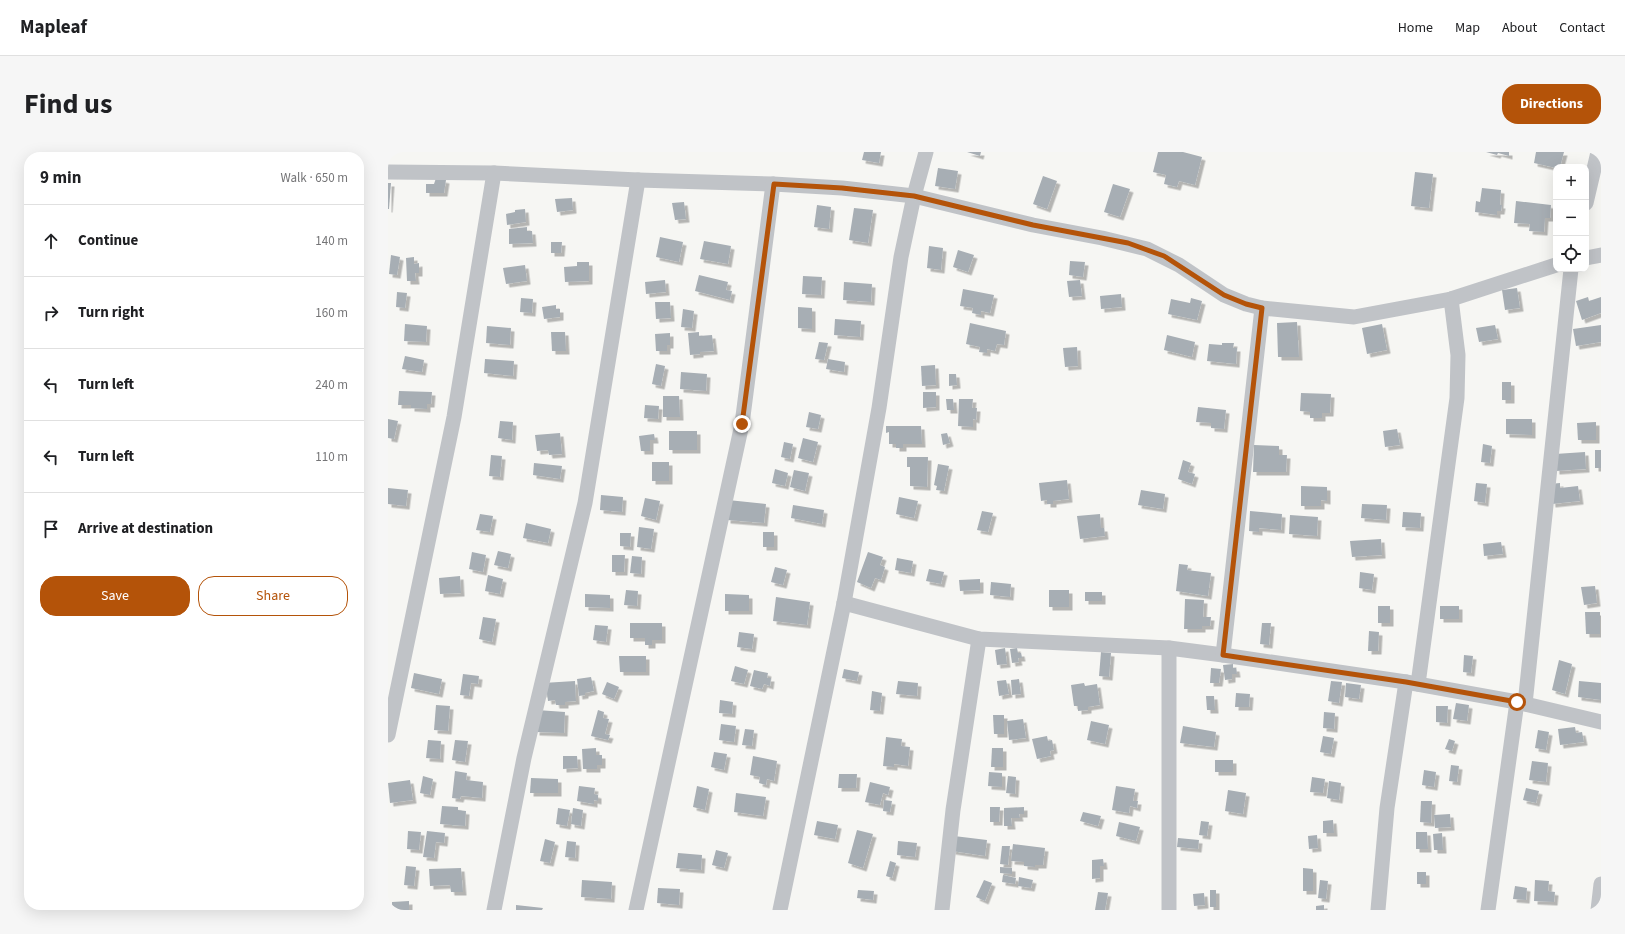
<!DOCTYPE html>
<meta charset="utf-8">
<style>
:root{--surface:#fff;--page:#f6f6f6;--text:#202124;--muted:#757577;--line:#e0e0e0;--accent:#b45309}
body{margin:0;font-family:"Source Sans 3",sans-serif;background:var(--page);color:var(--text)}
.controls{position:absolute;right:12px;top:12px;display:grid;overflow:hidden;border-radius:8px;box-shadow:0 4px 16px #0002}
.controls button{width:36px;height:36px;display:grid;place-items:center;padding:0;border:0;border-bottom:1px solid var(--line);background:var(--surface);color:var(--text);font:20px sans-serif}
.stop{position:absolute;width:12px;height:12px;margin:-9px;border:3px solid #b45309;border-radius:50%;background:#fff}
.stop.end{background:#b45309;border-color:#fff;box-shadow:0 1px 4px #0008}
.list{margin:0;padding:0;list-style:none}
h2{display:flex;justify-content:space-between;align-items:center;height:52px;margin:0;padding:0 16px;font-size:17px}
h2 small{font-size:13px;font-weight:400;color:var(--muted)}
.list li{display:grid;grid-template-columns:26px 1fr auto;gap:12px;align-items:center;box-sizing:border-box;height:72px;padding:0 16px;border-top:1px solid var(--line)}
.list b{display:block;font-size:15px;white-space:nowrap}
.list em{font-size:13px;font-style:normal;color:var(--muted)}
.actions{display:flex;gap:8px;padding:12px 16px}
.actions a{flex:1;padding:9px 0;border:1px solid var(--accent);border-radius:16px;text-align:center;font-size:14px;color:var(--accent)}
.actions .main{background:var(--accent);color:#fff}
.icon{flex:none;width:22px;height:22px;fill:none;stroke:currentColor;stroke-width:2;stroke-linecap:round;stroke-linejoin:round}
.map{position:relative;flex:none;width:1213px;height:758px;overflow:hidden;border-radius:16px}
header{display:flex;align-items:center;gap:24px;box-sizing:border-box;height:56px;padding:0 20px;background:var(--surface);border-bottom:1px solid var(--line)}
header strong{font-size:19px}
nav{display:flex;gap:22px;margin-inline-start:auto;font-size:14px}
.intro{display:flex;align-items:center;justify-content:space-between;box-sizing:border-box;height:96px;padding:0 24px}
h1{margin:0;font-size:28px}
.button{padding:10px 18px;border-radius:16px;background:var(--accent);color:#fff;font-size:14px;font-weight:700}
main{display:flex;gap:24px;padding:0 24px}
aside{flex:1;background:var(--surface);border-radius:16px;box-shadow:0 4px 16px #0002}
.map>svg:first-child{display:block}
</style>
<header>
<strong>Mapleaf</strong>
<nav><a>Home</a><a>Map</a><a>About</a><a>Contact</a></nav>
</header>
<div class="intro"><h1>Find us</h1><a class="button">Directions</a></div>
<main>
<aside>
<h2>9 min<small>Walk · 650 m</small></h2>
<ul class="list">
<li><svg class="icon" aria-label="ahead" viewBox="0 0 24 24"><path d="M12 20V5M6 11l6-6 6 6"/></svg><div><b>Continue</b></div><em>140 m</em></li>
<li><svg class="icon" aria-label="right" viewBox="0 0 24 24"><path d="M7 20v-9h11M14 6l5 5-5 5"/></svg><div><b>Turn right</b></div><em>160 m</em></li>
<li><svg class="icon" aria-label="left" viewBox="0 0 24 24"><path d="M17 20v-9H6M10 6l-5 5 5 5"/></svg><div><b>Turn left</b></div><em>240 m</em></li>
<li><svg class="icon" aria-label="left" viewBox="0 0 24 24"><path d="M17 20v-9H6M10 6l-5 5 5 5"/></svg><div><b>Turn left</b></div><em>110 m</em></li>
<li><svg class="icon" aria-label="arrive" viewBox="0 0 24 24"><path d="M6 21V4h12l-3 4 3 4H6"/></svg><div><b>Arrive at destination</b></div></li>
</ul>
<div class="actions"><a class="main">Save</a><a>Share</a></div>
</aside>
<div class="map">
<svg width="1213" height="758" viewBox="0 0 1213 758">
<defs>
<filter id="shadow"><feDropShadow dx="3.5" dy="3.5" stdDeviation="0" flood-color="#0004"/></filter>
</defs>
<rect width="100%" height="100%" fill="#f6f6f3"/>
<!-- building -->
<g fill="#a7aeb4" filter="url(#shadow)">
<polygon points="476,0 493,0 491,11 474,8"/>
<polygon points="579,0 593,0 592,4"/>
<polygon points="770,0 795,0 814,5 807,33 791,29 789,35 776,32 778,23 765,20"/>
<polygon points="1098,0 1121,0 1121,4 1110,1 1109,3"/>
<polygon points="1148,0 1176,0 1172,15 1168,15 1168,16 1146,11"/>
<polygon points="550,16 570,19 567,37 547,34"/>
<polygon points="1027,20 1045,22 1041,56 1023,54"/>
<polygon points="655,24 669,29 659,57 645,52"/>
<polygon points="48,26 58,28 56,41 38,41 38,32 46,32"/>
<polygon points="0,31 3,31 1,57 0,57"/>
<polygon points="725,32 742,37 732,65 716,60"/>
<polygon points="1094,36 1113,38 1112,53 1114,53 1113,59 1109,59 1109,63 1087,60 1088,49 1092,50"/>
<polygon points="184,46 185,58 169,60 167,47"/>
<polygon points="1128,49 1163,53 1162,66 1157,66 1156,80 1141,79 1142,72 1126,71"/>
<polygon points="296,50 298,67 287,68 284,51"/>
<polygon points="429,53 443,55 441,77 426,75"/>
<polygon points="466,56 485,58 480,91 461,88"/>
<polygon points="137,57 138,70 119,73 118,62 127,60 127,58"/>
<polygon points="139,75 139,79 144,79 145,91 121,92 121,77"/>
<polygon points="272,85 295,90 291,110 268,105"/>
<polygon points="316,89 343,94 340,112 312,107"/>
<polygon points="163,90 174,90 173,101 163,101"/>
<polygon points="541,94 555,96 553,118 539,116"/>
<polygon points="570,98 586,103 580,120 565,115"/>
<polygon points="3,103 12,105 9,123 1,122"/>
<polygon points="26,105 26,112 31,111 31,121 27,121 28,129 19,129 18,106"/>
<polygon points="682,109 697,110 695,125 681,123"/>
<polygon points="189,110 201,110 201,129 177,130 176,115 189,114"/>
<polygon points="137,113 139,129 118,132 115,116"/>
<polygon points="311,123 340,130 338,138 344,139 342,148 307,139"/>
<polygon points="415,124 434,125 433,143 414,142"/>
<polygon points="277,128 278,140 258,142 257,130"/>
<polygon points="692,128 694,144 681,145 679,129"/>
<polygon points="456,130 484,132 483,150 455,148"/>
<polygon points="1129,136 1132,156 1117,158 1114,138"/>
<polygon points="575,137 606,143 602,161 593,159 593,163 584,161 585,156 572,154"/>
<polygon points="9,140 19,141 17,156 8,155"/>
<polygon points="733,142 734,155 713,157 712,144"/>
<polygon points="1200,145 1201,149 1213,145 1213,161 1194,168 1188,149"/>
<polygon points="133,146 145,147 144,161 132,160"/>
<polygon points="803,146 814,149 809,168 780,162 783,147 802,151"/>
<polygon points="267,150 282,150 283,166 268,167"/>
<polygon points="168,153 168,157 172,157 172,165 156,167 154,155"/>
<polygon points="410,155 424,156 424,177 410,176"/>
<polygon points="295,157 306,159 304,176 293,175"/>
<polygon points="447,167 473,169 472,185 446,183"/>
<polygon points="909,170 911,205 890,205 889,171"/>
<polygon points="582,171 618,179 616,193 609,192 607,199 599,197 599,201 591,200 592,195 578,192"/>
<polygon points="17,172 39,174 38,190 16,189"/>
<polygon points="994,172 999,198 979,202 974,176"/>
<polygon points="1107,173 1110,187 1091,190 1088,176"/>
<polygon points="1213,173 1213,190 1188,194 1185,177"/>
<polygon points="99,174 123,176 122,193 98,191"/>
<polygon points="163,180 177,180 178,199 164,199"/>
<polygon points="311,180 311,184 324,183 326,199 312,200 312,202 302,203 300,181"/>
<polygon points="282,181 282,193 279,193 279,199 268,199 267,182"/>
<polygon points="779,183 807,190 804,205 776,198"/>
<polygon points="431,190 440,191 436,208 427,207"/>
<polygon points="834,191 846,191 845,196 849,196 848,212 819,209 821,192 834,193"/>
<polygon points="689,195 690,214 677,215 675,196"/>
<polygon points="17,204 36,208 34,220 14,217"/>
<polygon points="97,207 126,209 125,224 96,221"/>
<polygon points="440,207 457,210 456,220 438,217"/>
<polygon points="268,212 277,214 273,234 264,232"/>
<polygon points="547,213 548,233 534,234 533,214"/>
<polygon points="293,220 319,222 318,239 292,237"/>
<polygon points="561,222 568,222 569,233 561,234"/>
<rect x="1114" y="230" width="9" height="18"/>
<polygon points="11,239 44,240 43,252 39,252 39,257 23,256 23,253 10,253"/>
<polygon points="535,240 548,240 548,255 535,256"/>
<polygon points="913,241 943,242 942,261 934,261 934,266 922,266 922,260 912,259"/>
<polygon points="275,244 291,244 292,265 275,265"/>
<polygon points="558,247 565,247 566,258 559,258"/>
<polygon points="571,247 585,247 584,256 589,256 588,268 585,267 585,275 570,274"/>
<polygon points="257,253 271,254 270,267 256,266"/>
<polygon points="810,255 838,258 836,277 823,276 823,271 808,270"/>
<polygon points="421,260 433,263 430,277 418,275"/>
<polygon points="0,267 10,269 6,287 0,286"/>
<polygon points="1118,267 1144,267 1144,283 1118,282"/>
<polygon points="112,269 125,270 124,288 110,286"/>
<polygon points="1208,270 1208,288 1190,288 1189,271"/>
<polygon points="498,274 533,274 534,292 515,292 515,296 508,296 508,292 501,292 501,280 498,281"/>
<polygon points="1009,277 1012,293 997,295 995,279"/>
<rect x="281" y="279" width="28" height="19"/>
<polygon points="172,281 174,302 161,303 160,298 149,299 147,283"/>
<polygon points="559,281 562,291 555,293 553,282"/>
<polygon points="266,282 267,288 262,288 262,299 253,299 251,284"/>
<polygon points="415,286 430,290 425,310 410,306"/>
<polygon points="396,290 405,292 402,307 393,305"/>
<polygon points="1095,292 1104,294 1102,311 1093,310"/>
<polygon points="866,293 891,294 891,303 899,303 898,320 865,320"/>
<rect x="1207" y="298" width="6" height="18"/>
<polygon points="1197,300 1198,317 1168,319 1167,302"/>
<polygon points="103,303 114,304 112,325 101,324"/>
<polygon points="519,305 540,305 539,335 522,334 522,315 519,315"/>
<polygon points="795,308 803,311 800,320 807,322 804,332 790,327"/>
<rect x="264" y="310" width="17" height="19"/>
<polygon points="146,311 174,314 172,327 145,323"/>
<polygon points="550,312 561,314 556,339 548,338 549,334 546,333"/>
<polygon points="387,317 400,321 397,334 384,331"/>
<polygon points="406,318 421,321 417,339 402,335"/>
<polygon points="679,328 681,347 665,349 665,352 659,352 659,348 653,349 651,331"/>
<polygon points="1088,331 1099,332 1097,351 1086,349"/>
<polygon points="1172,331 1172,336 1190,334 1192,349 1164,352 1162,332"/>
<polygon points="913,334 939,335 939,349 933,348 933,354 913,354"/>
<polygon points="0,336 20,338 18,354 0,352"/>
<polygon points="753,338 777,342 775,357 750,353"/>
<polygon points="213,343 235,345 234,360 212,358"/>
<polygon points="511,345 530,349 526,366 508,362"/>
<polygon points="257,346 272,349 268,368 253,364"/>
<polygon points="340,348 378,352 376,371 339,368"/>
<polygon points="974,352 999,353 998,368 973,366"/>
<polygon points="405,353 436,358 434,372 403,366"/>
<polygon points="594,359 605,361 600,380 589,378"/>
<polygon points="862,359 894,362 893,378 871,376 871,380 861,379"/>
<polygon points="1015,360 1033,361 1032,376 1014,375"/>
<polygon points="92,362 105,364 102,380 88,378"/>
<polygon points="712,362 713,376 716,376 717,384 692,387 689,364"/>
<polygon points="902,363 930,365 929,384 901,382"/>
<polygon points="138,371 163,377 160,391 135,386"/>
<polygon points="251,375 266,377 263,397 249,395"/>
<rect x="375" y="380" width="11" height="15"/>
<polygon points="232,381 243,381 242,395 232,394"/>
<polygon points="993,387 994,403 964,405 962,389"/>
<polygon points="1113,390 1115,402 1096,404 1095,392"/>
<polygon points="110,399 123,402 120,416 106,413"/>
<polygon points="84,400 98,403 95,420 81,417"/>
<polygon points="480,400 495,405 492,413 497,415 493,428 487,426 483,436 469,430"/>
<polygon points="224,403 237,403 236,420 224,420"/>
<polygon points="244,404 254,405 253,422 242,421"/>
<polygon points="509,406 525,409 523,421 507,418"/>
<polygon points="791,412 800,413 799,418 823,421 820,444 788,439"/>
<polygon points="387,415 399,418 395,433 383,430"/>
<polygon points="541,417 556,420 553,432 538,429"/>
<polygon points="972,420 986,422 984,438 971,436"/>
<polygon points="100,423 115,427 112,442 97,439"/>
<polygon points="72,424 73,441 52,442 51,426"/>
<polygon points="592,427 592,438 572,439 571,428"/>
<polygon points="603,430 623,432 622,445 602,443"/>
<polygon points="1207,434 1209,451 1196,453 1193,435"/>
<polygon points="238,438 250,439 249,454 236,453"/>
<rect x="661" y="438" width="20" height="17"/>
<rect x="697" y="440" width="17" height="9"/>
<polygon points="197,442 222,443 222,456 197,455"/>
<polygon points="337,442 361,443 361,459 337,459"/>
<polygon points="388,445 422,450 419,473 385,469"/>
<polygon points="797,447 816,448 815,465 823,465 822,474 814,474 814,477 796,477"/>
<rect x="990" y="454" width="12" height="17"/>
<rect x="1052" y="454" width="19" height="13"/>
<polygon points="1197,460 1212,460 1212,482 1198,482"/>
<polygon points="95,465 108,467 104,490 91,487"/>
<polygon points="242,471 274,471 274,488 264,488 264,493 257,493 257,486 242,486"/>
<polygon points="874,471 883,471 881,493 872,492"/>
<polygon points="207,473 220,474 218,490 205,488"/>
<polygon points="981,479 991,480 990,499 980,499"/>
<polygon points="351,480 366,482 364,497 349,495"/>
<polygon points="617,496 619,512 609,513 607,498"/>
<polygon points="629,496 630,501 633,501 634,506 630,506 631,510 624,511 622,497"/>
<polygon points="713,500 723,501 721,525 711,524"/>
<polygon points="1076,503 1085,504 1083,521 1075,520"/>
<polygon points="231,504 258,504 258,520 232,520"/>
<polygon points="1171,508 1184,512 1177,542 1164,538"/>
<polygon points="845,512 845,516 848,516 849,522 844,522 844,527 837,528 835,513"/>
<polygon points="347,514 360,518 356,532 343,529"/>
<polygon points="823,516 833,517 831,531 822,531"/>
<polygon points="456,517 471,520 469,529 454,526"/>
<polygon points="366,518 380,521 379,526 383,526 382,534 376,532 374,537 362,534"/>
<polygon points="26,521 54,527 51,542 23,536"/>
<polygon points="75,522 91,524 90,532 83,531 81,544 72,543"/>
<polygon points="203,525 206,539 197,541 197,543 191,544 189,527"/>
<polygon points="631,527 633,542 624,543 623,528"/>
<polygon points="618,528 621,542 611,544 609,529"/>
<polygon points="187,529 188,549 177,550 177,553 168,553 167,548 160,549 159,541 155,542 155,531"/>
<polygon points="510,529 530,531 529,544 508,542"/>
<polygon points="943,529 954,530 951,551 940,549"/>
<polygon points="1191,529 1213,531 1213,548 1190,545"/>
<polygon points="219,530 231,535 226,547 214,542"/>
<polygon points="696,531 697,534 709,532 712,553 700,555 700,558 690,559 690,554 686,554 683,533"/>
<polygon points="958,531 973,533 971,547 957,545"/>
<polygon points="484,539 494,541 492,559 482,558"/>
<polygon points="848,541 862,542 861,555 847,555"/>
<polygon points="818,544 826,544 827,558 819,558"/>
<polygon points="332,548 345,550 344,562 331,561"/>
<polygon points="1068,551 1081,553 1079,569 1065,567"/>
<polygon points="48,553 62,554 60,579 46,578"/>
<polygon points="1048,554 1060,554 1059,571 1048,570"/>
<polygon points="149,558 177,560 176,581 148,580"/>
<polygon points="210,558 216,560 215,566 221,567 217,582 222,583 220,588 203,584"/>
<polygon points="936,560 947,561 946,577 935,576"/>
<polygon points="605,563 616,563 616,582 606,582"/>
<polygon points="635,567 638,586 621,588 619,569"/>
<polygon points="703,569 721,573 717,592 699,588"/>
<polygon points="333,572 348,574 346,590 331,588"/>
<polygon points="795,574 828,580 826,595 792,591"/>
<polygon points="1187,575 1188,581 1194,580 1196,590 1172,593 1170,577"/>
<polygon points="357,577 366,578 364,594 354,593"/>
<polygon points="1150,578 1161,580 1158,598 1147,596"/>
<polygon points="659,584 660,589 664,588 666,598 662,599 663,604 649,607 644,587"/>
<polygon points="935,584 946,586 943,602 932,600"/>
<polygon points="498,585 514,587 513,594 522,595 520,614 506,612 506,615 495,614"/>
<polygon points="1061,587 1067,589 1064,599 1057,597"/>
<polygon points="40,588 53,589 52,607 38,606"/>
<polygon points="67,588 80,589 77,610 64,608"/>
<polygon points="208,596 208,603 214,603 214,613 209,613 209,617 195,617 194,597"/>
<polygon points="604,596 615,596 615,615 603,615"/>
<polygon points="326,600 339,602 336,618 323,615"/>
<polygon points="175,604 189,604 190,616 175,617"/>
<polygon points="365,604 389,609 386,629 379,627 378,633 371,631 372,625 362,623"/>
<rect x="827" y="608" width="18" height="12"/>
<polygon points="1144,609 1160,611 1158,630 1141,628"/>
<polygon points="1063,613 1071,614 1069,630 1061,629"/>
<polygon points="1036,618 1048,620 1046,635 1034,633"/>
<polygon points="67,619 79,621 78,628 95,630 94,646 73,644 72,647 64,646"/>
<polygon points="601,620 614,621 614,635 600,634"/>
<polygon points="451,622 469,622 468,636 450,636"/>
<polygon points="35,624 45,627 42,643 32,641"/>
<polygon points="620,624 628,625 627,642 618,641"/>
<polygon points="924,625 937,627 935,641 922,640"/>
<polygon points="143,626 170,627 170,641 142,641"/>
<polygon points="22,628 25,648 2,651 0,631"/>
<polygon points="941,629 953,631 951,648 939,646"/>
<polygon points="482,630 502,635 500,643 495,641 492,653 477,650"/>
<polygon points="191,634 207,636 206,642 210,643 210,649 206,648 206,652 189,649"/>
<polygon points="309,634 321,637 317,658 305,655"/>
<polygon points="728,634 747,637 745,649 750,649 749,656 742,654 741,661 724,658"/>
<polygon points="1138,636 1151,639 1148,651 1135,648"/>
<polygon points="840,638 858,641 855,662 837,659"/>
<polygon points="348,641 378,645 375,664 346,660"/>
<polygon points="496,648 504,649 502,660 495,659"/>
<polygon points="1033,649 1044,649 1043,671 1032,670"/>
<polygon points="54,654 70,655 70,658 78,659 77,674 52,672"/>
<polygon points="602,655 612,655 611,670 602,670"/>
<polygon points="636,655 636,662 631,662 632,666 623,666 624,674 616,674 616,656"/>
<polygon points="170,656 182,658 179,674 168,672"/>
<polygon points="185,656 195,658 193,674 183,672"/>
<polygon points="695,660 713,664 710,674 692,669"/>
<polygon points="1062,662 1063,675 1047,676 1046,663"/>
<polygon points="945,668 946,681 935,681 935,669"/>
<polygon points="429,669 450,673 447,687 426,683"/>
<polygon points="813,669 821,670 819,684 811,683"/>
<polygon points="731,670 752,675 748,689 728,684"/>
<polygon points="469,678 485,682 475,716 460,711"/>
<polygon points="20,679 33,680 31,698 19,697"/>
<polygon points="39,679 57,681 56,691 48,690 46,706 35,705"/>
<polygon points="1028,680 1039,680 1040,697 1028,697"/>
<polygon points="1054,681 1055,698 1046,698 1045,682"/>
<polygon points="929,683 930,696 921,697 920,684"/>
<polygon points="566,684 599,688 597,704 564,699"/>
<polygon points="790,686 811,688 810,697 789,695"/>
<polygon points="157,687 167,690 162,711 152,709"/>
<polygon points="179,689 188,690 187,706 177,705"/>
<polygon points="510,689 529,691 527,705 509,703"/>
<polygon points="625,692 657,696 655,713 647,713 647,715 636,714 636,710 623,709"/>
<polygon points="614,694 622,694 620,713 612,712"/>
<polygon points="328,698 340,701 336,716 324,713"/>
<polygon points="290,701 314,703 313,718 288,716"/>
<polygon points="715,707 716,714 712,714 712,726 704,727 704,708"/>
<polygon points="502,709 508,711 504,726 498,724"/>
<polygon points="18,714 28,715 26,734 16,733"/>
<polygon points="612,715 624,716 624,722 612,721"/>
<polygon points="73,716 75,740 63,740 62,733 42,734 41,717"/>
<polygon points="915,716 925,717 925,739 915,739"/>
<rect x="1029" y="720" width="9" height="12"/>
<polygon points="615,723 628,726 627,732 614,730"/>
<polygon points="631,725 645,728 643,736 630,734"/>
<polygon points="194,728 224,730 223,747 193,745"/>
<polygon points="596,728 604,731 597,749 588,745"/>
<polygon points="932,728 940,729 938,747 930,746"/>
<polygon points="1147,728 1161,729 1160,739 1167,740 1166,750 1146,749"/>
<polygon points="1127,734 1139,736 1138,748 1125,747"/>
<polygon points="270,736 292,737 291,753 269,751"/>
<polygon points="470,738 486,739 485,748 469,746"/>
<rect x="822" y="738" width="6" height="17"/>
<polygon points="710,740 720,741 717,758 707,758"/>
<polygon points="816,741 817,753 806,754 805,742"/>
<polygon points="21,749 21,758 4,758 4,750"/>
<polygon points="128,753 155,756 154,758 128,758"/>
<polygon points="936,753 936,758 928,758 928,754"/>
</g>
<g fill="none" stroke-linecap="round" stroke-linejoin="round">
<!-- minor -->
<g stroke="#c0c3c7" stroke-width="15">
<polyline points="0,20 106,21 250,28 385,32 454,36 526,44 645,73 714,86 759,97 791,113 836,143 858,152 874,156 966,165 1063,147 1168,113"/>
<polyline points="1198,51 1210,0"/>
<polyline points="1198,106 1213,103"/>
<polyline points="456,451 591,487 781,496 835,503 1018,530 1129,550 1213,570"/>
<polyline points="835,503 874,156"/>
<polyline points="1030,532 1069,246 1070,203 1063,147"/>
<polyline points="1137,552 1183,117"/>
<polyline points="0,583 66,265 106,21"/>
<polyline points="106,758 136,606 197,351 250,28"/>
<polyline points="248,758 354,272 385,32"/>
<polyline points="392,758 456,451 491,256 513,105 526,44 538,0"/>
<polyline points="554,758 565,658 591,487"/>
<polyline points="781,758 781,496"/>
<polyline points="990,758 999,656 1018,530"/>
<polyline points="1100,758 1129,550"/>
<polyline points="1210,758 1213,732"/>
</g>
</g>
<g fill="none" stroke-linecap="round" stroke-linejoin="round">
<!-- route -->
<polyline stroke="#b45309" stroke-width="5" points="354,272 386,32 454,36 526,44 645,73 740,91 776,104 836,143 858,152 874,156 835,503 1018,530 1129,550"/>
</g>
</svg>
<div class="controls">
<button>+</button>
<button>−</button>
<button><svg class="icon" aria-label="locate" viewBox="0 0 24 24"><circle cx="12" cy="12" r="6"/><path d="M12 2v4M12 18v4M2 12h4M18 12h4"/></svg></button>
</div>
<div class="stop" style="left:1129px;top:550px"></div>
<div class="stop end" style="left:354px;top:272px"></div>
</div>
</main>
